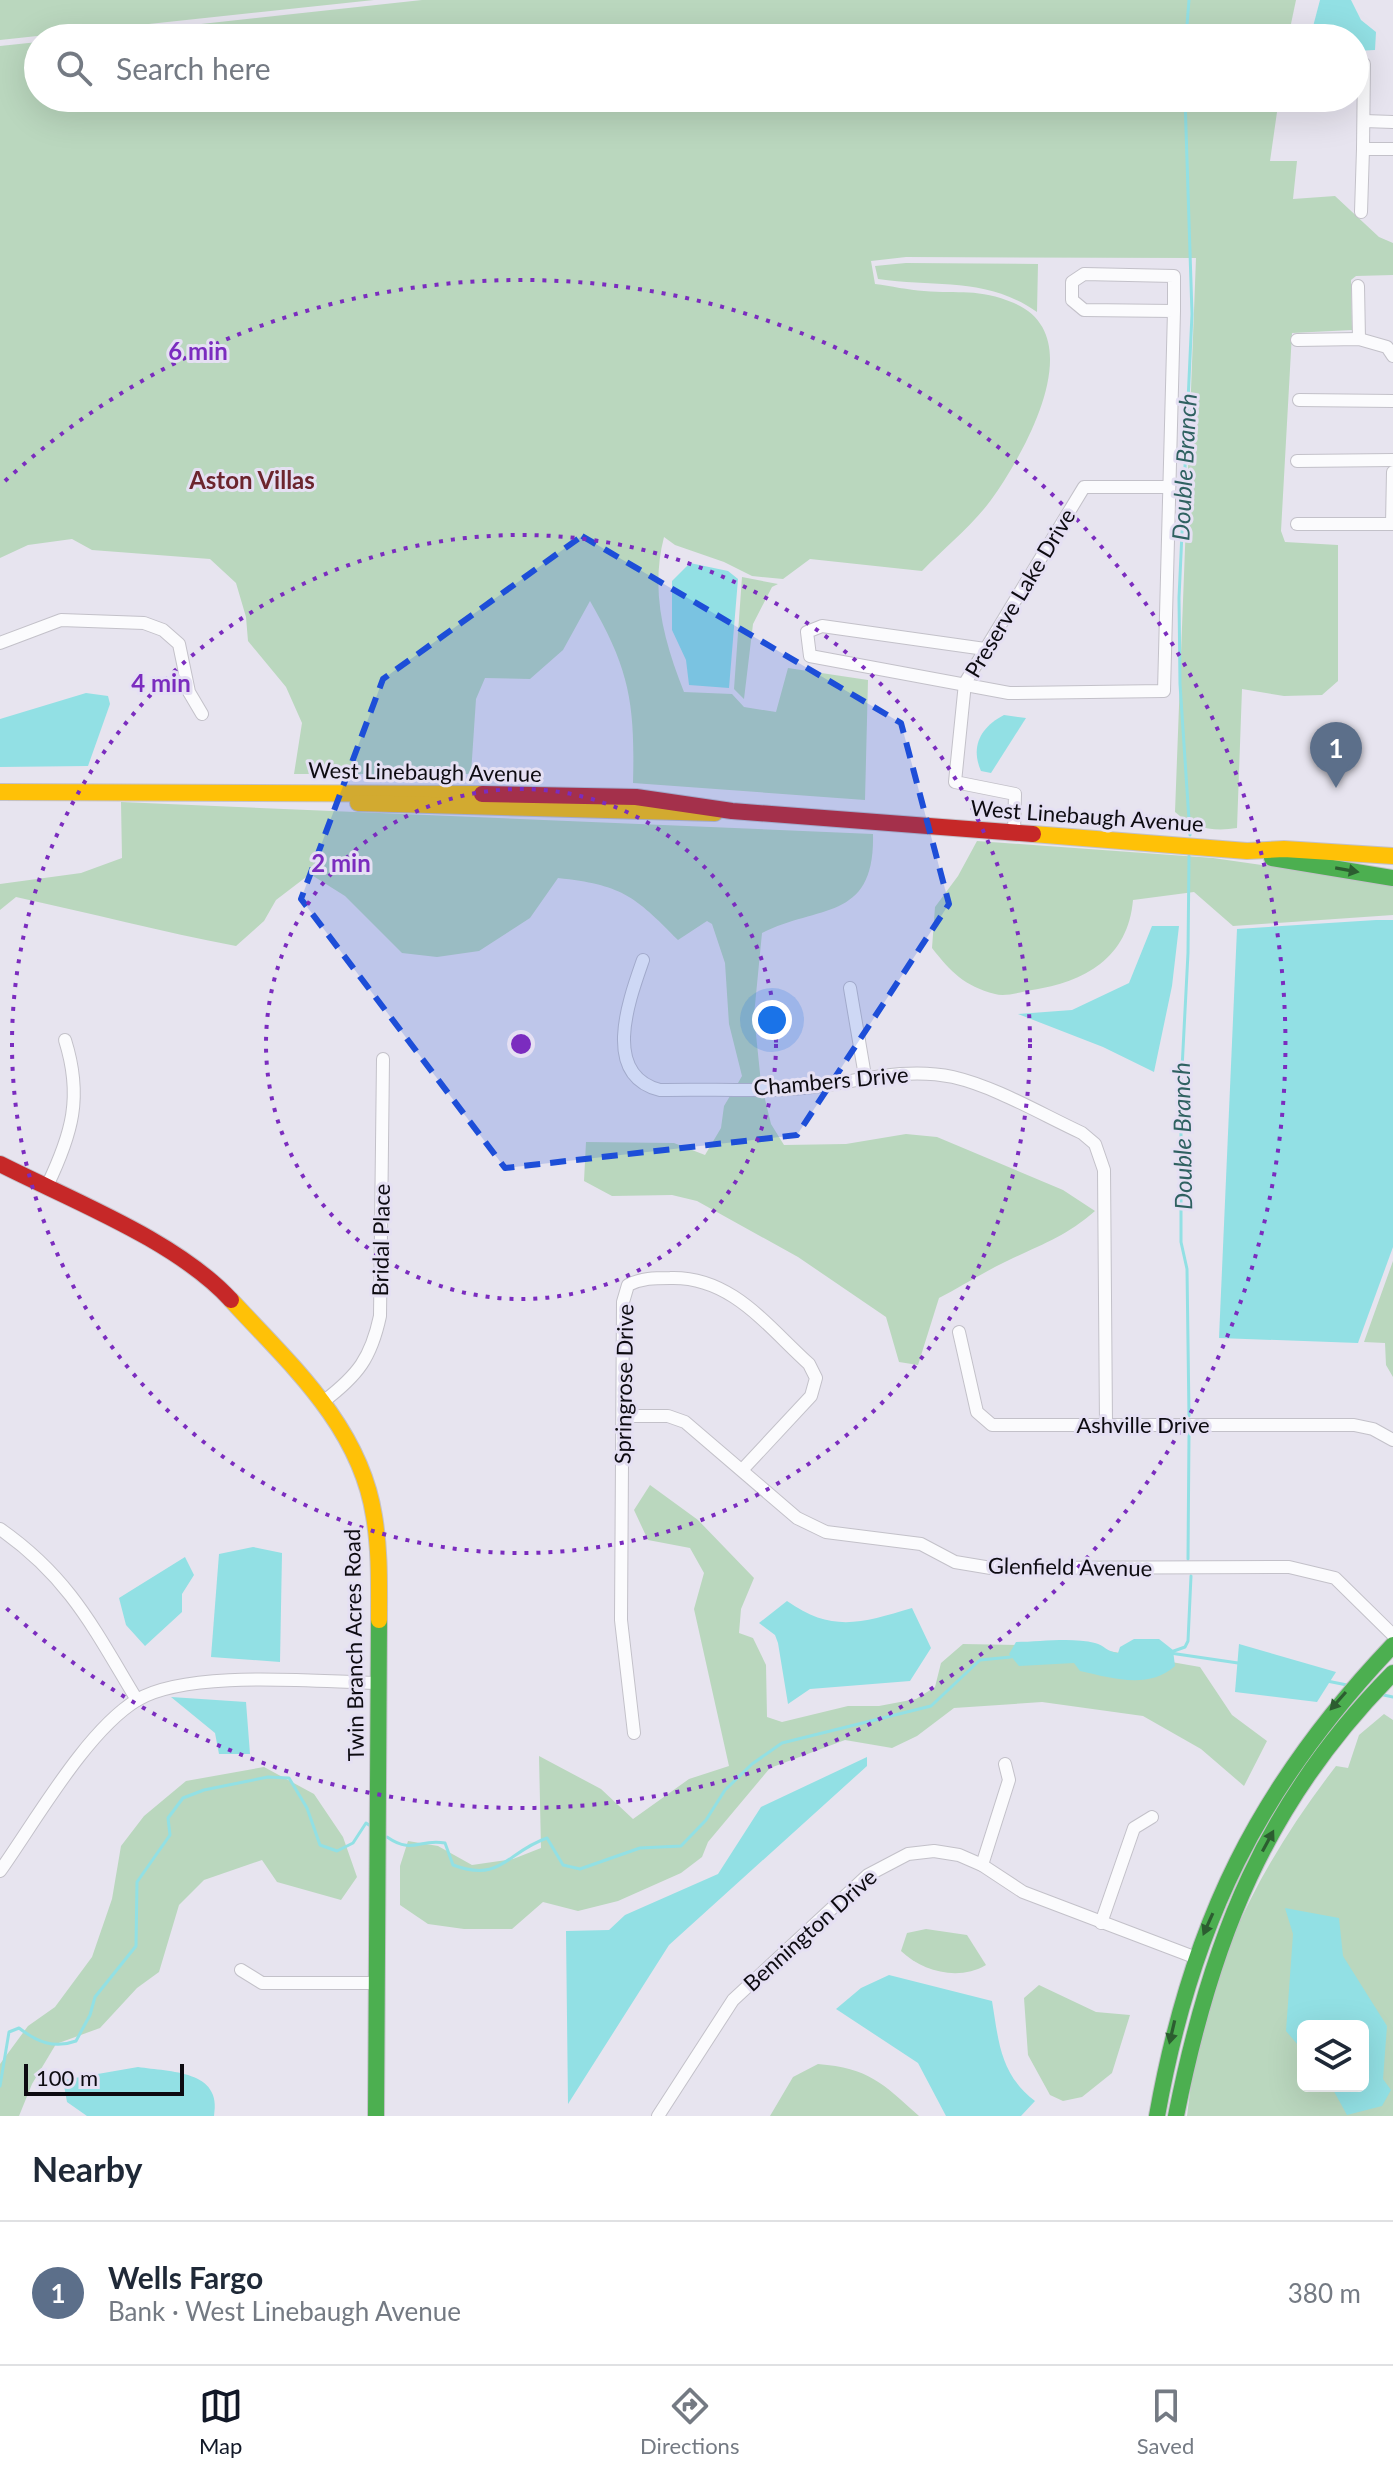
<!DOCTYPE html>
<meta charset="utf-8">
<style>
:root{--surface:#fff;--page:#f2f2f3;--text:#1f2937;--muted:#747a83;--line:#e0e1e3;--accent:#111827}
body{margin:0;font-family:Lato,sans-serif;background:var(--page);color:var(--text)}
.controls{position:absolute;right:24px;bottom:24px;display:grid;overflow:hidden;border-radius:12px;box-shadow:0 8px 32px #0002}
.controls button{width:72px;height:72px;display:grid;place-items:center;padding:0;border:0;border-bottom:2px solid var(--line);background:var(--surface);color:var(--text);font:40px sans-serif}
.scale{position:absolute;left:24px;bottom:20px;width:160px;box-sizing:border-box;padding-left:8px;border:4px solid #0d0b11;border-top:0;font-size:22px;line-height:28px;white-space:nowrap;color:#0d0b11;-webkit-text-stroke:6px #e5e0f3;paint-order:stroke}
.you{position:absolute;left:772px;top:1020px;width:28px;height:28px;margin:-20px;border:6px solid #fff;border-radius:50%;background:#1a73e8;box-shadow:0 0 0 12px #1a73e833}
.badge{display:grid;place-items:center;width:52px;height:52px;border-radius:50%;background:var(--accent);color:#fff;font-size:26px;font-weight:700}
.pin{position:absolute;translate:-50% -66px;filter:drop-shadow(0 2px 4px #0008)}
.pin::after{content:'';position:absolute;top:42px;width:28px;height:24px;background:inherit;clip-path:polygon(0 0,100% 0,50% 100%)}
.list{margin:0;padding:0;list-style:none}
h2{display:flex;justify-content:space-between;align-items:center;height:104px;margin:0;padding:0 32px;font-size:34px}
h2 small{font-size:26px;font-weight:400;color:var(--muted)}
.list li{display:grid;grid-template-columns:52px 1fr auto;gap:24px;align-items:center;box-sizing:border-box;height:144px;padding:0 32px;border-top:2px solid var(--line)}
.list b{display:block;font-size:30px;white-space:nowrap}
.list p{margin:0;font-size:26px;white-space:nowrap;color:var(--muted)}
.list em{font-size:26px;font-style:normal;color:var(--muted)}
.icon{flex:none;width:44px;height:44px;fill:none;stroke:currentColor;stroke-width:2;stroke-linecap:round;stroke-linejoin:round}
.map{position:relative;flex:none;width:1393px;height:2116px;overflow:hidden}
.search{position:absolute;background:var(--surface);box-shadow:0 8px 32px #0002;left:24px;right:24px;top:24px;height:88px;display:flex;align-items:center;gap:20px;box-sizing:border-box;padding:0 28px;border-radius:44px;color:var(--muted);font-size:30px}
.sheet{height:248px;background:var(--surface)}
nav{display:flex;justify-content:space-around;align-items:center;box-sizing:border-box;height:112px;border-top:2px solid var(--line);background:var(--surface);font-size:22px;color:var(--muted)}
nav a{display:grid;justify-items:center;gap:4px}
nav .on{color:var(--accent)}
.map>svg:first-child{display:block}
</style>
<div class="map">
<svg width="1393" height="2116" viewBox="0 0 1393 2116">
<rect width="100%" height="100%" fill="#e7e4ef"/>
<!-- green -->
<g fill="#bad7be" fill-rule="evenodd">
<polygon points="0,0 374,0 0,40"/>
<polygon points="422,0 1296,0 1288,38 73,38"/>
<path d="M38 42V98H1279L1270 161H1297L1293 199 1335 196 1379 237 1393 243V275L1356 276 1351 280 1352 330 1292 333 1281 531 1285 542 1338 545V681L1322 695 1284 696 1242 689 1237 828C1213 832 1193 828 1175 812L1196 258 906 257 871 261 875 284C891 286 908 290 924 291 959 294 978 288 1014 303 1092 336 1024 454 991 500 972 526 944 548 922 571L810 559 783 579 752 576 724 562 675 545 664 537C650 591 664 641 684 692L732 694 744 707 776 712 788 668 868 680 865 800 633 783C635 704 630 670 590 601L563 650 530 679 485 678 476 699 471 774H294L302 723 286 687 248 641 246 617 236 583 210 559 92 550 72 539 28 545 0 558V46Z"/>
<path d="M906 263 1038 264 1037 312C985 276 938 288 878 279L875 266Z"/>
<polygon points="742,577 778,584 772,587 753,624 744,699 734,689"/>
<path d="M121 802 873 834C875 922 819 904 762 933L754 1015 761 1083H738L742 1076 729 1024 725 963 712 924 707 921 678 940C634 895 621 885 558 878L530 918 479 951 437 957 402 953 345 896 310 874 276 900 264 921 236 946C162 932 90 913 16 897L0 910V884L81 873 122 858Z"/>
<path d="M977 841 1213 858 1393 884V915L1233 926 1194 892 1133 900C1128 958 1085 982 1032 990 1021 992 1005 997 995 994 964 986 951 972 932 948L935 907 958 876Z"/>
<path d="M764 1095 771 1124 784 1145 846 1144 906 1134 937 1137 1063 1190 1095 1211C1065 1237 1042 1244 1007 1261 984 1272 962 1286 939 1298L918 1365 899 1362 886 1317 798 1257 697 1201 672 1195 612 1196 584 1181 586 1142 674 1143 705 1155 721 1128 724 1106 730 1096Z"/>
<polygon points="1393,1261 1393,1377 1386,1365 1385,1343 1364,1342"/>
<polygon points="650,1485 698,1520 754,1578 741,1609 739,1633 753,1638 766,1665 767,1717 782,1722 848,1706 879,1706 916,1699 935,1687 941,1663 963,1644 1080,1646 1200,1667 1232,1715 1267,1741 1244,1786 1201,1749 1143,1716 1042,1702 954,1708 917,1736 892,1748 845,1740 770,1768 708,1842 702,1857 681,1873 618,1901 578,1911 543,1902 512,1929 464,1929 428,1924 400,1905 400,1866 408,1841 438,1846 472,1865 513,1859 541,1848 539,1756 601,1789 633,1819 689,1779 729,1766 694,1609 704,1573 690,1548 648,1540 634,1510"/>
<path d="M1384 1714 1393 1720V2116H1187C1202 1979 1253 1874 1336 1766L1348 1768 1359 1735ZM1303 2026H1363V2086H1303Z"/>
<polygon points="264,1767 314,1794 343,1837 357,1877 341,1900 277,1882 262,1860 204,1880 179,1905 159,1972 137,1988 100,2028 56,2044 32,2084 19,2116 0,2116 0,2064 28,2026 55,2007 92,1957 112,1899 121,1846 144,1816 186,1781"/>
<path d="M926 1929 967 1935 986 1965C959 1981 923 1972 901 1951L907 1933Z"/>
<polygon points="1039,1985 1096,2012 1130,2015 1112,2073 1082,2097 1063,2101 1050,2095 1028,2055 1024,1998"/>
<path d="M818 2064C869 2068 882 2083 919 2116H770L793 2077Z"/>
</g>
<!-- water -->
<g fill="#92e0e4">
<polygon points="1320,0 1351,0 1361,20 1376,32 1375,50 1355,51 1355,38 1310,38"/>
<polygon points="690,563 728,571 738,579 729,688 689,685 686,660 672,630 672,581"/>
<polygon points="86,693 108,696 110,704 88,766 0,767 0,719"/>
<path d="M1004 715 1026 718 991 773 981 771C970 746 981 727 1004 715Z"/>
<polygon points="1376,920 1393,920 1393,1247 1358,1343 1219,1338 1237,929"/>
<polygon points="1152,926 1179,926 1172,986 1154,1072 1103,1047 1018,1014 1072,1010 1129,983"/>
<polygon points="253,1547 282,1553 280,1662 211,1657 219,1554"/>
<polygon points="185,1557 194,1575 182,1594 182,1612 145,1646 126,1625 119,1598"/>
<path d="M787 1601C832 1633 862 1623 912 1608L931 1648 910 1681 810 1689 788 1704 778 1643 775 1635 759 1623Z"/>
<path d="M1134 1639H1159L1173 1650 1175 1666C1148 1690 1112 1678 1080 1671L1074 1663 1019 1666 1009 1654 1016 1642C1040 1642 1071 1637 1095 1643 1104 1645 1107 1652 1118 1653L1120 1647Z"/>
<polygon points="1239,1644 1336,1672 1317,1702 1235,1692"/>
<polygon points="171,1697 246,1702 250,1754 219,1754 215,1733"/>
<polygon points="867,1757 867,1766 669,1945 568,2104 566,1931 609,1930 625,1915 718,1874 761,1807"/>
<polygon points="1285,1908 1339,1918 1343,1956 1387,2026 1383,2079 1391,2090 1382,2106 1347,2115 1331,2086 1363,2086 1363,2026 1303,2026 1303,2051 1286,2031 1293,1934"/>
<path d="M889 1975 992 2001C999 2043 1000 2074 1035 2101L1021 2116H946L918 2063 836 2009 861 1988Z"/>
<path d="M138 2067C170 2072 223 2070 214 2116H87L67 2102 63 2080Z"/>
</g>
<g fill="none" stroke-linecap="round" stroke-linejoin="round">
<!-- stream -->
<g stroke="#92e0e4" stroke-width="3">
<polyline points="1186,38 1189,0"/>
<polyline points="1185,98 1192,314 1179,598 1180,684 1190,835"/>
<polyline points="1189,856 1188,953 1181,1088 1181,1242 1187,1269 1189,1416"/>
<polyline points="1188,1559 1189,1433"/>
<polyline points="1171,1652 1185,1647 1188,1641 1191,1576"/>
<polyline points="1170,1653 1238,1663"/>
<polyline points="1327,1681 1347,1685"/>
<polyline points="1379,1694 1393,1697"/>
<path d="M387 1837C413 1855 419 1838 445 1843L453 1865C502 1883 506 1852 547 1838L563 1865 580 1869 640 1848 681 1846 706 1820 725 1790 752 1764 782 1743 931 1706 980 1660 1011 1657"/>
<path d="M0 2086 9 2032 19 2028C37 2042 54 2049 76 2041L90 2015 95 1997 136 1946 137 1882 170 1835 168 1818 183 1798 204 1790 268 1777 289 1778 307 1808 320 1845 337 1851 353 1843 366 1823 369 1825"/>
</g>
<!-- street casing -->
<g stroke="#c3c1c9" stroke-width="14">
<g id="street">
<polyline points="1364,121 1393,122"/>
<polyline points="1363,149 1364,64"/>
<polyline points="1361,212 1363,149 1393,149"/>
<polyline points="1358,286 1359,339"/>
<polyline points="1297,340 1359,339 1387,347 1393,356"/>
<polyline points="1299,400 1393,401"/>
<polyline points="1297,461 1393,460"/>
<polyline points="1297,524 1393,524"/>
<polyline points="1392,524 1393,472"/>
<polyline points="0,643 61,620 144,623 163,630 179,644 189,692 202,714"/>
<polyline points="985,649 822,626 807,632 810,656 1009,693 1164,691 1174,311 1084,310 1072,300 1072,282 1084,274 1174,276 1174,311"/>
<polyline points="1014,832 1015,794 955,782 965,683 1084,487 1168,487"/>
<path d="M643 960C629 1000 601 1075 660 1090 703 1089 746 1091 789 1089 844 1087 896 1065 953 1077 996 1087 1041 1114 1082 1133L1095 1144 1104 1170 1106 1424"/>
<polyline points="850,988 865,1076"/>
<path d="M47 1186C72 1134 83 1097 65 1040"/>
<polyline points="959,1332 977,1412 992,1425 1354,1425 1373,1429 1393,1440"/>
<path d="M324 1401C358 1375 371 1358 380 1316L383 1059"/>
<polyline points="623,1416 668,1416 685,1422 797,1518 826,1532 921,1544 955,1562 991,1568 1289,1567 1335,1578 1393,1635"/>
<path d="M0 1529C70 1578 94 1629 137 1700"/>
<path d="M634 1733 621 1620 623 1302 628 1285C642 1278 654 1278 670 1278 731 1276 766 1325 809 1364L816 1378 811 1396 743 1469"/>
<polyline points="982,1865 1009,1780 1005,1764"/>
<path d="M0 1871C35 1822 86 1731 137 1700 189 1669 317 1682 379 1683"/>
<polyline points="1101,1923 1134,1828 1152,1817"/>
<polyline points="241,1970 262,1983 377,1983"/>
<polyline points="658,2116 733,2000 868,1875 908,1854 934,1851 959,1855 982,1865 1023,1892 1194,1957"/>
</g>
</g>
<!-- fast casing -->
<g stroke="#c3c1c9" stroke-width="18">
<g id="fast">
<polyline points="1272,858 1393,878"/>
<polyline points="376,2116 379,1620"/>
<path d="M1157 2116C1191 1924 1258 1787 1393 1645"/>
<path d="M1176 2116C1211 1940 1265 1802 1393 1673"/>
</g>
</g>
<!-- slow casing -->
<g stroke="#c3c1c9" stroke-width="18">
<g id="slow">
<polyline points="0,792 482,794"/>
<polyline points="358,803 715,813"/>
<polyline points="1033,834 1247,851 1284,849 1393,856"/>
<path d="M231 1300C290 1364 360 1426 374 1516 380 1551 379 1585 379 1620"/>
</g>
</g>
<!-- jam casing -->
<g stroke="#c3c1c9" stroke-width="18">
<g id="jam">
<polyline points="482,794 636,797 732,811 1033,834"/>
<path d="M0 1164C73 1201 177 1241 231 1300"/>
</g>
</g>
<!-- street -->
<use href="#street" stroke="#fbfbfd" stroke-width="12"/>
<!-- fast -->
<use href="#fast" stroke="#4caf50" stroke-width="16"/>
<!-- slow -->
<use href="#slow" stroke="#ffc107" stroke-width="16"/>
<!-- jam -->
<use href="#jam" stroke="#c62828" stroke-width="16"/>
</g>
<!-- one-way arrows -->
<defs><path id="oneway-solid" d="M-6-.8H1V-3.2L6.5 0L1 3.2V.8H-6Z" transform="scale(2)"/></defs>
<g fill="#2c5d30">
<use href="#oneway-solid" transform="translate(1347 870) rotate(10)"/>
<use href="#oneway-solid" transform="translate(1338 1701) rotate(131)"/>
<use href="#oneway-solid" transform="translate(1268 1841) rotate(-62)"/>
<use href="#oneway-solid" transform="translate(1208 1924) rotate(114)"/>
<use href="#oneway-solid" transform="translate(1172 2032) rotate(103)"/>
</g>
<!-- marked area -->
<path fill="#1d4ed8" fill-opacity="0.2" stroke="#1d4ed8" stroke-width="6" stroke-dasharray="16 10" stroke-linejoin="round" d="M582 536 901 723 949 904 797 1135 505 1168 301 899 383 679Z"/>
<!-- distance rings -->
<g fill="none" stroke="#7b2cbf" stroke-width="4" stroke-dasharray="4 8">
<circle cx="521" cy="1044" r="255"/>
<circle cx="521" cy="1044" r="509"/>
<path d="M5 481A764 764 0 1 1 5 1607"/>
</g>
<g text-anchor="middle" stroke-width="6" stroke-linejoin="round" paint-order="stroke">
<!-- street labels -->
<g font-size="22" fill="#0d0b11" stroke="#e5e0f3">
<text transform="translate(1020 593) rotate(-59)" y="8">Preserve Lake Drive</text>
<text transform="translate(425 772) rotate(1)" y="8">West Linebaugh Avenue</text>
<text transform="translate(1087 816) rotate(4)" y="8">West Linebaugh Avenue</text>
<text transform="translate(831 1081) rotate(-5)" y="8">Chambers Drive</text>
<text transform="translate(381 1240) rotate(-89)" y="8">Bridal Place</text>
<text transform="translate(624 1384) rotate(-89)" y="8">Springrose Drive</text>
<text x="1143" y="1433">Ashville Drive</text>
<text transform="translate(1070 1567) rotate(1)" y="8">Glenfield Avenue</text>
<text transform="translate(354 1645) rotate(-91)" y="8">Twin Branch Acres Road</text>
<text transform="translate(810 1930) rotate(-42)" y="8">Bennington Drive</text>
</g>
<!-- water labels -->
<g font-size="24" font-style="italic" fill="#2f6161" stroke="#e5e0f3">
<text transform="translate(1185 467) rotate(-87)" y="8">Double Branch</text>
<text transform="translate(1183 1136) rotate(-91)" y="8">Double Branch</text>
</g>
<!-- neighbourhood labels -->
<g font-size="24" font-weight="bold" fill="#6c252d" stroke="#e5e0f3">
<text x="252" y="489">Aston Villas</text>
</g>
</g>
<circle cx="521" cy="1044" r="12" fill="#7b2cbf" stroke="#e5e0f3" stroke-width="4"/>
<g font-size="24" text-anchor="middle" font-weight="bold" fill="#7b2cbf" stroke="#e5e0f3" stroke-width="6" stroke-linejoin="round" paint-order="stroke">
<text x="198" y="360">6 min</text>
<text x="161" y="692">4 min</text>
<text x="341" y="872">2 min</text>
</g>
</svg>
<div class="controls">
<button><svg class="icon" aria-label="layers" viewBox="0 0 24 24"><path d="M12 4l9 5-9 5-9-5zM3 14l9 5 9-5"/></svg></button>
</div>
<div class="scale">100 m</div>
<div class="you"></div>
<div class="pin badge" style="left:1336px;top:788px;background:#5c6f8a">1</div>
<div class="search"><svg class="icon" aria-label="search" viewBox="0 0 24 24"><circle cx="10" cy="10" r="6"/><path d="M15 15l6 6"/></svg>Search here</div>
</div>
<section class="sheet">
<h2>Nearby<small></small></h2>
<ul class="list">
<li><span class="badge" style="background:#5c6f8a">1</span><div><b>Wells Fargo</b><p>Bank · West Linebaugh Avenue</p></div><em>380 m</em></li>
</ul>
</section>
<nav>
<a class="on"><svg class="icon" aria-label="map" viewBox="0 0 24 24"><path d="M3 6l6-2 6 2 6-2v14l-6 2-6-2-6 2zM9 4v14M15 6v14"/></svg>Map</a>
<a><svg class="icon" aria-label="directions" viewBox="0 0 24 24"><path d="M12 3l9 9-9 9-9-9zM9 14v-3h6M13 9l2 2-2 2"/></svg>Directions</a>
<a><svg class="icon" aria-label="saved" viewBox="0 0 24 24"><path d="M7 4h10v16l-5-4-5 4z"/></svg>Saved</a>
</nav>
